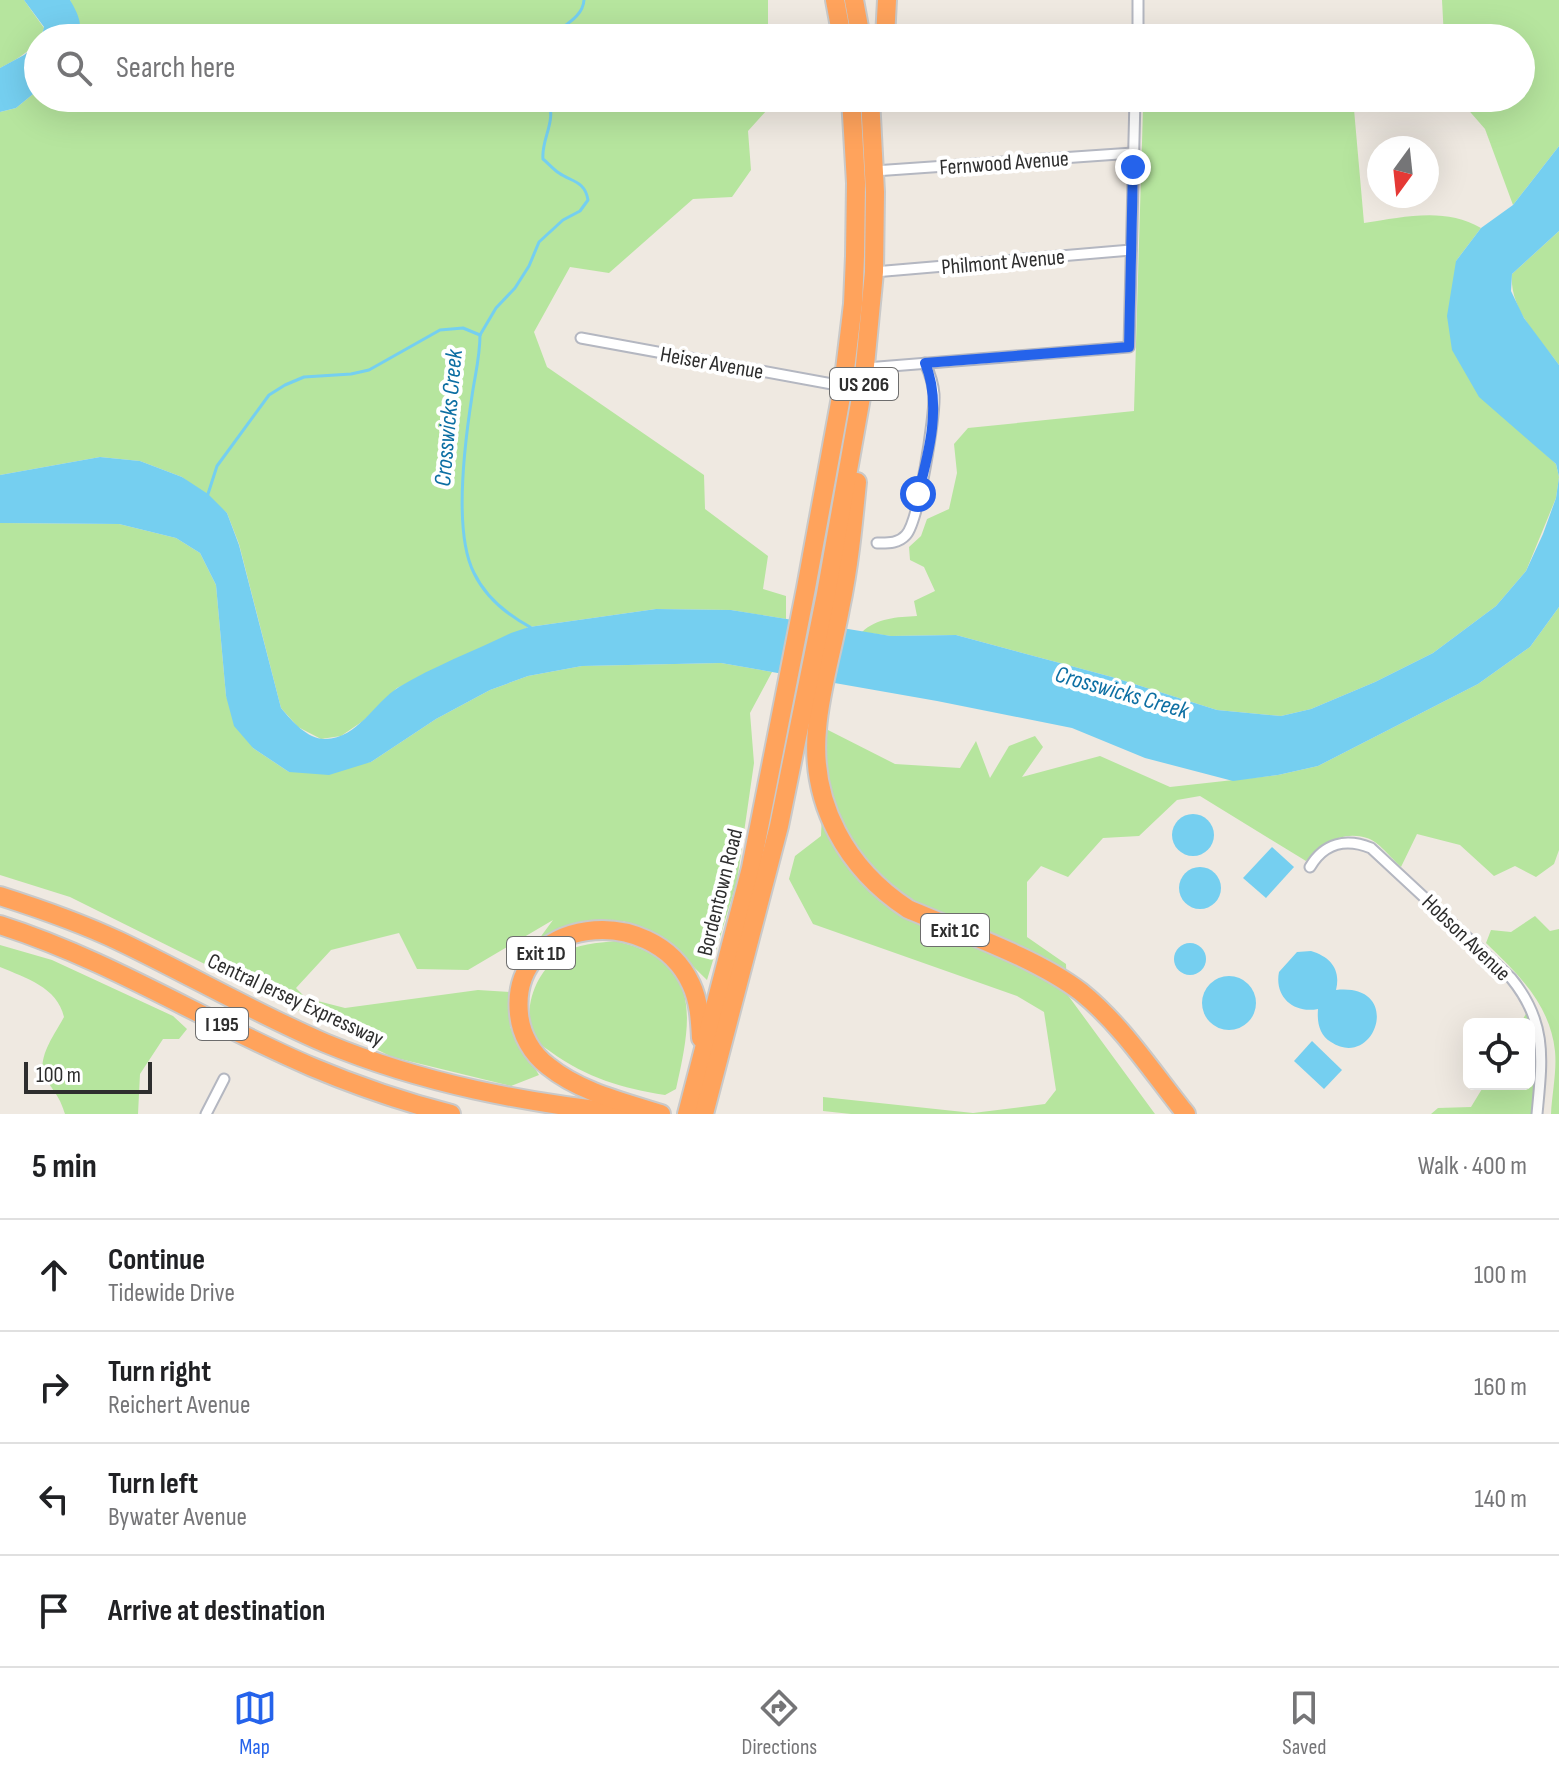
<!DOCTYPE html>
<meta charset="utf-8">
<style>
:root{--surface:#fff;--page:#f6f6f6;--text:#202124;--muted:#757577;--line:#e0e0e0;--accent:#2563eb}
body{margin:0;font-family:"Sofia Sans Condensed",sans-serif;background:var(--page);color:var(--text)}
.controls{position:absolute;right:24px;bottom:24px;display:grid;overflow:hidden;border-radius:12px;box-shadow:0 8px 32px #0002}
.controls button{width:72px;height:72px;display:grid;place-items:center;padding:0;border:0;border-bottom:2px solid var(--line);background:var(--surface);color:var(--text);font:40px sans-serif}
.compass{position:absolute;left:1367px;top:136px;width:72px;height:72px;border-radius:50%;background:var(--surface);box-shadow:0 8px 32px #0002;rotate:195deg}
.scale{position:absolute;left:24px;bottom:20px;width:128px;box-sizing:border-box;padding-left:8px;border:4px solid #2e2e2e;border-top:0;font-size:22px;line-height:28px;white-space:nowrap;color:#2e2e2e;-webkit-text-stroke:6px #fff;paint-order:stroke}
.stop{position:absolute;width:24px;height:24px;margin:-18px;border:6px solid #2563eb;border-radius:50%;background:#fff}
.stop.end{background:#2563eb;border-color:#fff;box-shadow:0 2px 8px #0008}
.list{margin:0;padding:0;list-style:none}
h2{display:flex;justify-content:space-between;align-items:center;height:104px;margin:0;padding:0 32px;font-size:34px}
h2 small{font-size:26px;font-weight:400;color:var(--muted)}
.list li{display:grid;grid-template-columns:52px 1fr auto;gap:24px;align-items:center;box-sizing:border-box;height:112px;padding:0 32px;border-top:2px solid var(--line)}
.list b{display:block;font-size:30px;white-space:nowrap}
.list p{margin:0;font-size:26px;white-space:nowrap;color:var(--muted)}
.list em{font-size:26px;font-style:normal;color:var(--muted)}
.icon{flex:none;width:44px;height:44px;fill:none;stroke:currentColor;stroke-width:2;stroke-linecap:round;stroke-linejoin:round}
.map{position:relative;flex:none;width:1559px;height:1114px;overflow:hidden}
.search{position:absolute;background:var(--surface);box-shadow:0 8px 32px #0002;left:24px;right:24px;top:24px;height:88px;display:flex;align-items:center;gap:20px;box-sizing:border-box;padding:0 28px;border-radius:44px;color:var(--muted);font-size:30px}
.sheet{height:552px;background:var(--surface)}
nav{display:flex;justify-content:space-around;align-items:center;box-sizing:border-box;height:112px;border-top:2px solid var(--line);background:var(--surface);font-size:22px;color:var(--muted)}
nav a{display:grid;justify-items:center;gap:4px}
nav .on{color:var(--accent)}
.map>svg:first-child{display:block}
</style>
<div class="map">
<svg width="1559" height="1114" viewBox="0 0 1559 1114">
<rect width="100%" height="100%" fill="#efe9e1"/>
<!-- green -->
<g fill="#b6e59e">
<path d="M0 0H24L44 28C37 48 21 57 0 68Z"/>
<polygon points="70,0 768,0 768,38 78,38 82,30"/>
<polygon points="1442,0 1559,0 1559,146 1513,205 1485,129 1458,98 1521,98 1521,38 1444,38"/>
<polygon points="38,90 38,98 767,98 767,110 748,131 751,170 732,197 693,199 609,273 570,267 534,332 547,367 704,475 705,509 768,556 763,589 786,596 786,619 731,610 656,609 529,627 397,688 363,721 341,736 321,739 298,727 281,708 239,544 227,513 182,477 140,461 100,457 0,475 0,112 16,108"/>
<path d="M1254 98H1353L1364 223C1404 217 1445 207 1481 228L1456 261 1541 450 1556 464 1559 477 1556 498 1526 571 1496 606 1433 653 1375 682 1311 709 1281 716 1217 710 1112 677 956 635 891 636 862 632C877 618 897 617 917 616L914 601 935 591 924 567 910 560 909 547 921 536 927 519 949 509 957 473 954 444 968 428 1134 411 1143 109Z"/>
<path d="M1559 231V365C1539 338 1509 309 1512 274Z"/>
<polygon points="0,523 119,524 176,538 200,553 216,585 226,696 253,748 289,772 371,762 436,719 490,690 528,676 582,666 721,663 772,672 750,713 754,763 737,881 707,980 663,937 623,921 586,923 525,958 553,920 468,970 417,969 399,933 331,950 296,988 306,998 345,1008 478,990 510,992 510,1027 539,1075 511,1086 392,1057 70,897 0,875"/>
<path d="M1559 607V850L1554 864 1536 877 1515 866 1494 876 1460 845 1417 834 1401 867C1391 858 1378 841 1367 838 1342 830 1322 844 1306 861L1200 796 1177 800 1139 836 1103 838 1068 877 1041 866 1027 882V937L1066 964 1067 994 1155 1114H851L823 1111V1097L973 1113 1045 1104 1056 1090 1044 1012 1017 996 813 924 789 879 795 856 821 836 826 729 895 764 960 768 976 741 990 778 1009 746 1035 736 1043 747 1022 777 1100 756 1170 787 1278 775 1318 766 1478 684 1530 647Z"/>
<path d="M1535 916 1550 931 1559 929V1114H1551C1552 1094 1557 1071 1555 1051 1550 1004 1518 974 1486 943L1491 930 1511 932Z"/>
<path d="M615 941C703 960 692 1018 676 1089L665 1095C622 1088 587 1078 551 1052 547 1049 540 1045 537 1040 519 1012 536 971 562 954 576 944 598 943 615 941Z"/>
<path d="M0 945 52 960 173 1016 187 1029 179 1039H163L140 1074 138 1114H65C60 1098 56 1094 47 1081 33 1062 55 1034 64 1017 57 987 26 978 0 967Z"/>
<polygon points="1527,1012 1539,1048 1532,1114 1431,1114 1438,1108 1471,1107 1485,1084 1529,1084 1529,1024 1520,1024"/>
</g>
<!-- water -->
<g fill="#75cff0">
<path d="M24 0H70C77 12 84 25 78 38H41L44 27Z"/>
<polygon points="38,43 38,90 16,108 0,112 0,68 24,55"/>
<path d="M1559 146V231L1512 274 1511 291 1524 318 1559 365V607L1530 647 1478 684 1318 766 1278 775 1233 781 1145 758 1072 728 937 701 721 663 582 666 528 676 490 690 436 719 371 762 329 775 289 772 253 748 234 726 226 696 216 585 200 553 176 538 119 524 0 523V475L100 457 140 461 182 477 208 494 227 513 239 545 281 708C292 721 307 739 325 739 359 738 373 703 399 687 434 666 474 651 511 633L529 627 656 609 731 610 891 636 956 635 1112 677 1217 710 1281 716 1311 709 1375 682 1433 653 1496 606 1526 571 1543 534 1556 498 1559 477 1556 464 1479 397 1452 350 1447 316 1456 261 1481 228 1513 205Z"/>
<circle cx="1193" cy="835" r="21"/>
<polygon points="1272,847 1294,867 1266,898 1243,878"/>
<circle cx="1200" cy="888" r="21"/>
<circle cx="1190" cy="959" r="16"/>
<path d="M1311 951C1331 957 1341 970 1336 990 1405 983 1375 1071 1331 1042 1319 1035 1317 1022 1318 1009 1294 1014 1274 997 1279 972L1297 952Z"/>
<circle cx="1229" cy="1003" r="27"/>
<polygon points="1312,1041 1342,1070 1324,1089 1294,1061"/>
</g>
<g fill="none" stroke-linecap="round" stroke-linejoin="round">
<!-- stream -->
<g stroke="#75cff0" stroke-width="3">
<path d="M549 38C562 26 583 18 584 0"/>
<path d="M480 335C480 357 475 375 472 396 465 441 453 532 474 573 486 598 506 614 530 627"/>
<path d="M480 335 496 308 515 288 529 266 539 242 563 220 580 211 588 200C585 181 572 182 559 173 553 169 548 163 543 159 541 138 557 123 548 98"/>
<polyline points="207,497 217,466 269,395 285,385 304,377 351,374 369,370 440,330 463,328 480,335"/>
</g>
<!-- street casing -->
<g stroke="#b4b7c1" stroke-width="13">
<g id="street">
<polyline points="1138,38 1138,0"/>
<polyline points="1369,38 1425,34"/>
<polyline points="874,171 1133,153"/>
<polyline points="874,272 1131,250"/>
<polyline points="581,338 843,386"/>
<polyline points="866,368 1129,347 1135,98"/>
<path d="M877 543C887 543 898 544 906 535 919 521 935 415 934 394 933 383 930 374 925 363"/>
<path d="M1310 867C1324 843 1346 838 1371 848L1511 978C1548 1023 1542 1060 1537 1114"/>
<polyline points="206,1114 224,1079"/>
</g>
</g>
<!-- highway casing -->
<g stroke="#c9c9c9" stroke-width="22">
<g id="highway">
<polyline points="835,0 842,38"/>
<polyline points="854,0 861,38"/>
<polyline points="885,38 887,0"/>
<path d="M857 482C853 524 849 567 840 609 833 648 820 689 817 729 810 804 847 869 908 909 961 932 1037 958 1081 992 1122 1025 1153 1073 1186 1114"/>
<path d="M0 896C41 909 81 923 119 941 188 974 255 1013 325 1043 424 1084 525 1103 631 1114"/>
<path d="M0 925C110 960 206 1022 312 1067 357 1086 404 1102 451 1114"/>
<path d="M661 1114C623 1102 580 1092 548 1066 532 1054 521 1035 519 1014 509 916 653 901 691 984 699 1001 700 1019 701 1038"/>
<polyline points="687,1114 751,868 806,588 843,386 853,304 855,256 856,183 851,98"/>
<polyline points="704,1114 779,826 826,594 863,386 874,272 875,192 870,98"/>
</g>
</g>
<!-- street -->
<use href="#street" stroke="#fff" stroke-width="9"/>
<!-- highway -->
<use href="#highway" stroke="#ffa35c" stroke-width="18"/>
</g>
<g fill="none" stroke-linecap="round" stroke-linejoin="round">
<!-- route -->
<path stroke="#2563eb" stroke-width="10" d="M918 494C929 453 942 403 925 363L1129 347 1133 167"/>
</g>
<g text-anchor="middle" stroke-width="8" stroke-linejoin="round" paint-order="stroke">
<!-- shield labels -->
<g fill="#fff" stroke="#6d6d6d" stroke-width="2">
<rect x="830" y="368" width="68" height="32" rx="6"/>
<rect x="921" y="914" width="68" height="32" rx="6"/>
<rect x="507" y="937" width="68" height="32" rx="6"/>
<rect x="196" y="1008" width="52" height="32" rx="6"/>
</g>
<g font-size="20" font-weight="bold" fill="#2e2e2e">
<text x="864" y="391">US 206</text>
<text x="955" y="937">Exit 1C</text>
<text x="541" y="960">Exit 1D</text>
<text x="222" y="1031">I 195</text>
</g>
<!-- street labels -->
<g font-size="22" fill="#2e2e2e" stroke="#fff">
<text transform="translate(1004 162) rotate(-4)" y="8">Fernwood Avenue</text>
<text transform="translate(1003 261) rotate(-5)" y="8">Philmont Avenue</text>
<text transform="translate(712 362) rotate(10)" y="8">Heiser Avenue</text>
<text transform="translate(719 892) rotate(-76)" y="8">Bordentown Road</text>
<text transform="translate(1467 937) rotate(44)" y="8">Hobson Avenue</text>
<text transform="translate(296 999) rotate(25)" y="8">Central Jersey Expressway</text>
</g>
<!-- water labels -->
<g font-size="24" font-style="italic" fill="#0d6fa3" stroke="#fff">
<text transform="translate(448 418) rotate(-85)" y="8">Crosswicks Creek</text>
<text transform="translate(1122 692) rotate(16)" y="8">Crosswicks Creek</text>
</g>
</g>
</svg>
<div class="controls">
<button><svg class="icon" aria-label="locate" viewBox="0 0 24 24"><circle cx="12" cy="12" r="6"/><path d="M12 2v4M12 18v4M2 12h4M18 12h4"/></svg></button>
</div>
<svg class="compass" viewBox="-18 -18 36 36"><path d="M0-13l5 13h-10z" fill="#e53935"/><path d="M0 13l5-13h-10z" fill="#757577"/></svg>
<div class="scale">100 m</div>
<div class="stop" style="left:918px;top:494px"></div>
<div class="stop end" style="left:1133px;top:167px"></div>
<div class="search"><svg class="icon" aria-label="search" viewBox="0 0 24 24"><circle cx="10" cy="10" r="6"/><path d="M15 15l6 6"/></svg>Search here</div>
</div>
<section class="sheet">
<h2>5 min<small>Walk · 400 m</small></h2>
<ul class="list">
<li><svg class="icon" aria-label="ahead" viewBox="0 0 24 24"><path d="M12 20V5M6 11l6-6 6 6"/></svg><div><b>Continue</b><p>Tidewide Drive</p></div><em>100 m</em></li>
<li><svg class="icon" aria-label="right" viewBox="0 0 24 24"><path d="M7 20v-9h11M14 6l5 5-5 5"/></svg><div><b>Turn right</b><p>Reichert Avenue</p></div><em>160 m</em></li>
<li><svg class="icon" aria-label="left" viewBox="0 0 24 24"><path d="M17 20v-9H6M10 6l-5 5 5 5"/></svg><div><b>Turn left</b><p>Bywater Avenue</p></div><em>140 m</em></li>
<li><svg class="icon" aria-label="arrive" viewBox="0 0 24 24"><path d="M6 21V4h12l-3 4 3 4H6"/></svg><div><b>Arrive at destination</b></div></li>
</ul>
</section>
<nav>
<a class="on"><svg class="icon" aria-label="map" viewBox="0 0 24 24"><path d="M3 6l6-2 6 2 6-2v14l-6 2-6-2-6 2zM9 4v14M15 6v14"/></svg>Map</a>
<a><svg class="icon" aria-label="directions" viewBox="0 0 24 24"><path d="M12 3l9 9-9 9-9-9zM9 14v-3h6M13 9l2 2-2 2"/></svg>Directions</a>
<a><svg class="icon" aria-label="saved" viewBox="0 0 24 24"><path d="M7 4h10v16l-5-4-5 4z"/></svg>Saved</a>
</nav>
